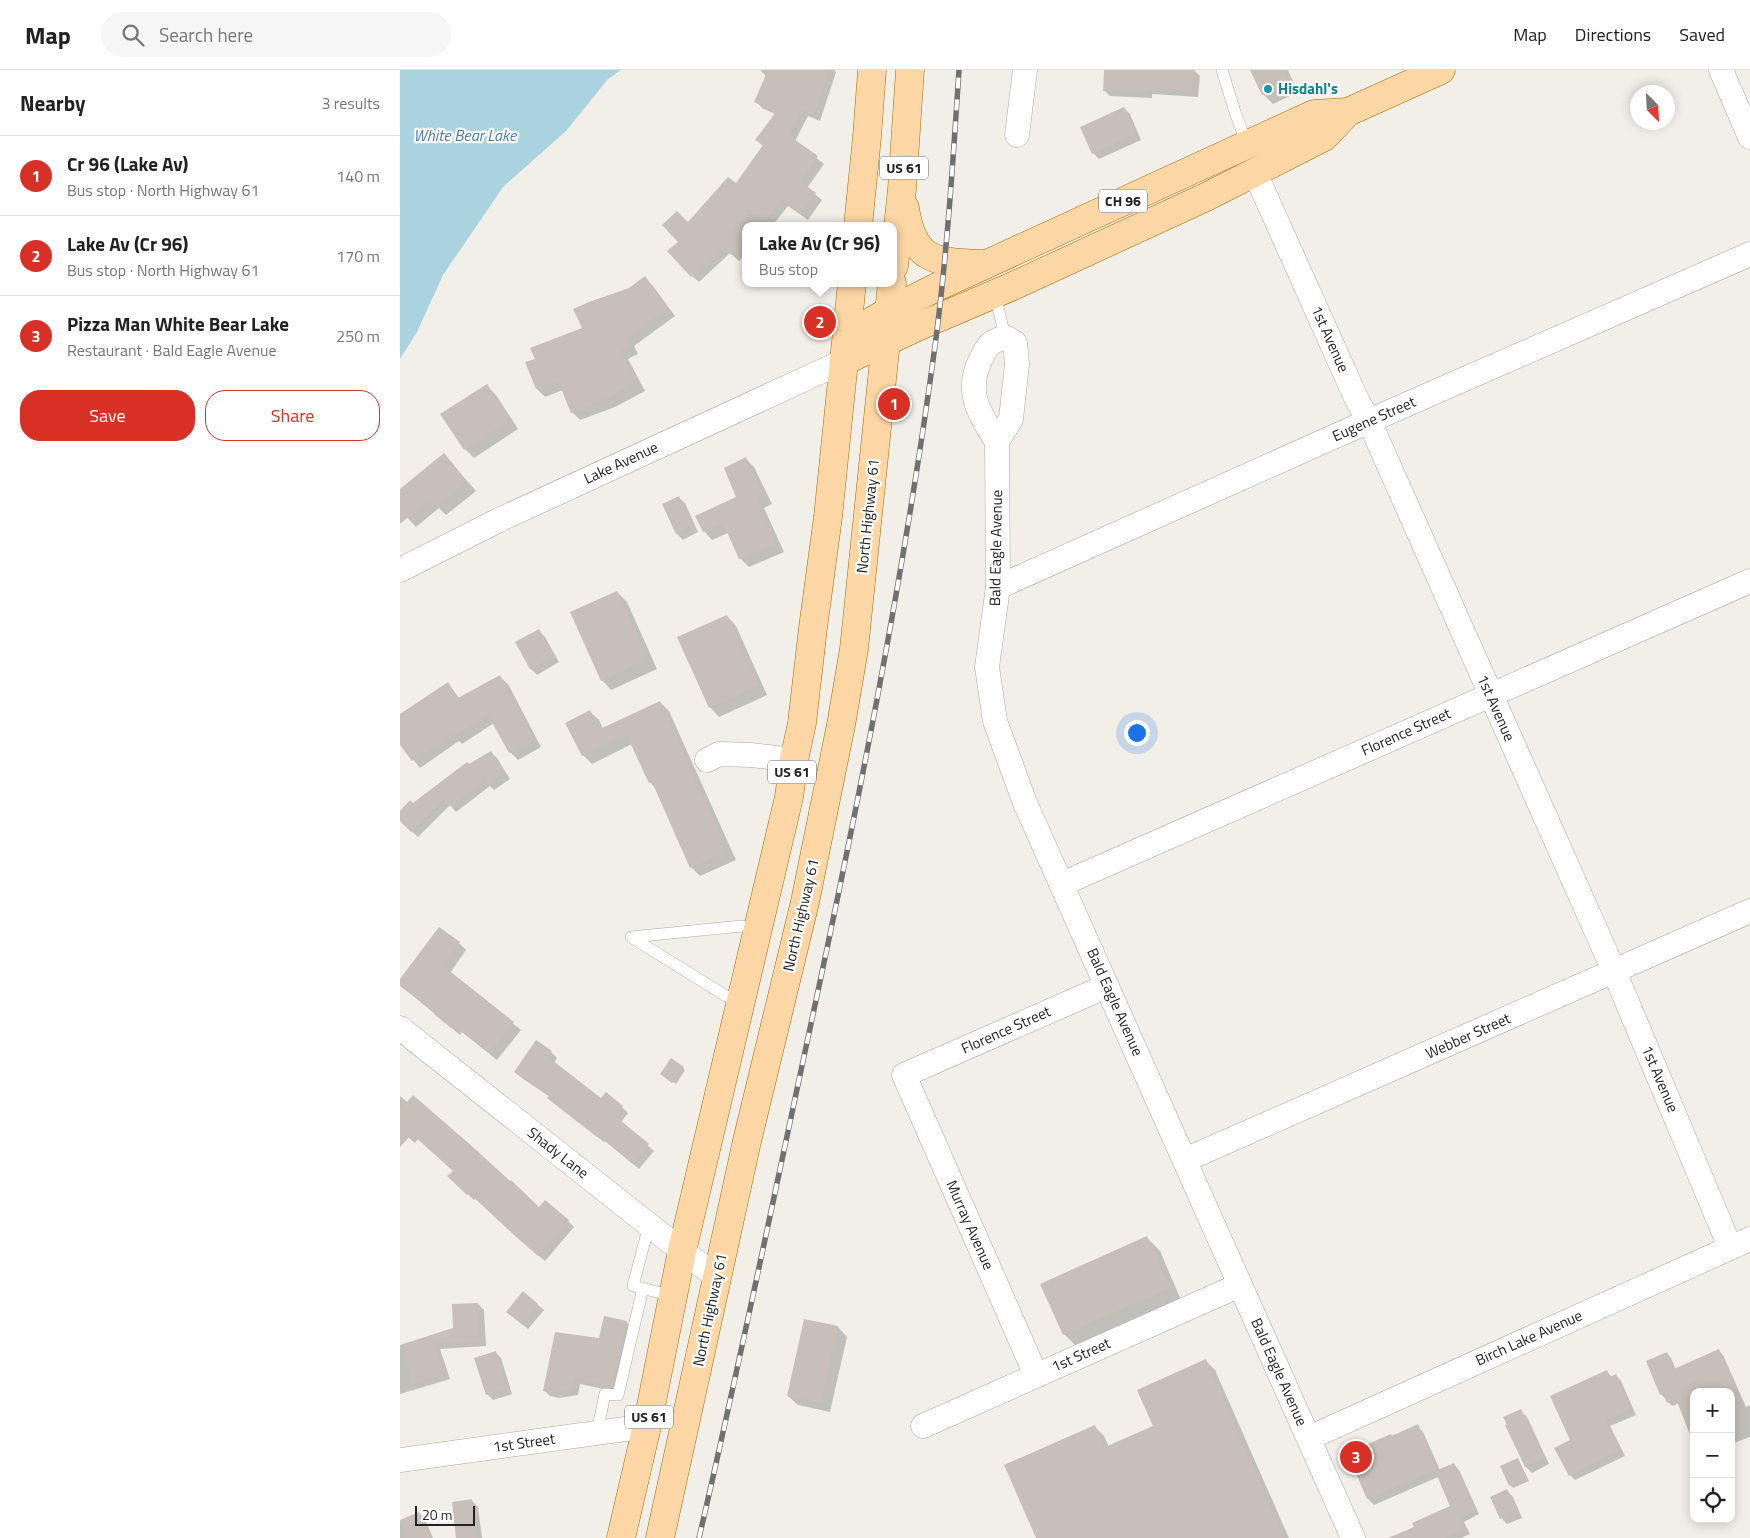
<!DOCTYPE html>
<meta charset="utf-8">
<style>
:root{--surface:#fff;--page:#f6f6f6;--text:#222;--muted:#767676;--line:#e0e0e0;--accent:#d93025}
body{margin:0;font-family:"Titillium Web",sans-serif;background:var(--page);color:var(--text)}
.controls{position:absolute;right:15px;bottom:15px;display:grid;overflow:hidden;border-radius:10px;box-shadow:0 2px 12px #0003}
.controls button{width:45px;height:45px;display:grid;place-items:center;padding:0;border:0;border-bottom:1px solid var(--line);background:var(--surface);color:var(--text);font:25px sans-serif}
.compass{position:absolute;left:1230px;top:15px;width:45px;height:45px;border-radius:50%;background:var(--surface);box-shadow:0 2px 12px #0003;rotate:156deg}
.scale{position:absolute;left:15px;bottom:12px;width:60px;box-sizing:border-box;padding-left:5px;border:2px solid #222;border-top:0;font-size:14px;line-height:18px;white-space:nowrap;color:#222;-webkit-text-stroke:4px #fff;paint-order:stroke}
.you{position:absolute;left:736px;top:662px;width:18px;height:18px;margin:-12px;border:4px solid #fff;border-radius:50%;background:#1a73e8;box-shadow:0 0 0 8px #1a73e833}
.badge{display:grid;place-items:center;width:32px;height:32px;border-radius:50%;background:var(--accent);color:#fff;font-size:16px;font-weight:700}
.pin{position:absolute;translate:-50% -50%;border:2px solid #fff;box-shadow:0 1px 5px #0006}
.popup{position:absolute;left:342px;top:152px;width:155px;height:65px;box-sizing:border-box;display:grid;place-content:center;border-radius:10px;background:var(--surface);filter:drop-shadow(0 1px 4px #0005);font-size:16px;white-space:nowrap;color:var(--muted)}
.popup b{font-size:19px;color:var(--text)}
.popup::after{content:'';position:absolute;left:50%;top:100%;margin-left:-10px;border:10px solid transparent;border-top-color:var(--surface)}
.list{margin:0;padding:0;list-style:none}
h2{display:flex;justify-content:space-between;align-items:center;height:65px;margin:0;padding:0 20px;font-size:21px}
h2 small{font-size:16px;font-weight:400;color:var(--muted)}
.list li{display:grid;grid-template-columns:32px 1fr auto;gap:15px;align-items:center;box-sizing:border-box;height:80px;padding:0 20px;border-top:1px solid var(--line)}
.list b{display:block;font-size:19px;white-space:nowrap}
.list p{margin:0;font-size:16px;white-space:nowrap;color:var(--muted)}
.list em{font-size:16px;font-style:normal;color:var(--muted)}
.actions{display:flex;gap:10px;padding:15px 20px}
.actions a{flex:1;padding:11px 0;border:1px solid var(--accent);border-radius:20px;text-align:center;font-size:18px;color:var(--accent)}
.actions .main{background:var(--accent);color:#fff}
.icon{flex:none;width:28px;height:28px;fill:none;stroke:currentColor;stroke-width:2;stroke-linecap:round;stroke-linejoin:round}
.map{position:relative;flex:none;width:1350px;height:1468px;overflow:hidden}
header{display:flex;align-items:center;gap:30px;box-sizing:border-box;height:70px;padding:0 25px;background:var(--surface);border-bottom:1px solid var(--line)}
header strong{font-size:24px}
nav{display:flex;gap:28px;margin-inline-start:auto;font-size:18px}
.search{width:350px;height:45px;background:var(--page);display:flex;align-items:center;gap:12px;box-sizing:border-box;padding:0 18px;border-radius:28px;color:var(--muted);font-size:19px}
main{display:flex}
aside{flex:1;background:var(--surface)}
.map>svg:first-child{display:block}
</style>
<header>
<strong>Map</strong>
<div class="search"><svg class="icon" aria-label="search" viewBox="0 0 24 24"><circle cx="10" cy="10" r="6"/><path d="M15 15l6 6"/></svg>Search here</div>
<nav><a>Map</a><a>Directions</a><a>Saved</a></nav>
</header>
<main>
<aside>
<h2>Nearby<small>3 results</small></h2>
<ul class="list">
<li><span class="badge">1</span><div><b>Cr 96 (Lake Av)</b><p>Bus stop · North Highway 61</p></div><em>140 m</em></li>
<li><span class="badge">2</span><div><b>Lake Av (Cr 96)</b><p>Bus stop · North Highway 61</p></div><em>170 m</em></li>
<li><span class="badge">3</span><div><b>Pizza Man White Bear Lake</b><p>Restaurant · Bald Eagle Avenue</p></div><em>250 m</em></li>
</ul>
<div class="actions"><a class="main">Save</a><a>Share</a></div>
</aside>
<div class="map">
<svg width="1350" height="1468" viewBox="0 0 1350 1468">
<rect width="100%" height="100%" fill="#f2efe9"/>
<!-- water -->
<polygon fill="#aad3df" points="0,0 221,0 208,9 166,61 103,117 43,205 17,262 0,289"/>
<!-- shadow -->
<g fill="#0003">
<polygon points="360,0 434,0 436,2 420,51 408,46 395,71 424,94 407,118 422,130 408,150 388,136 372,156 346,156 346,183 339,191 330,183 299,212 292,206 280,172 288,154 336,115 364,77 357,70 375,44 362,38 356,31 367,7"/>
<polygon points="705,0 794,0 800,6 798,27 752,24 752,28 710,26 704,20"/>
<polygon points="852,0 888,0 898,22 873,34 863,24"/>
<polygon points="724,38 730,44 741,70 699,89 693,83"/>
<polygon points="245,208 253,216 275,246 234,276 238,284 228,289 245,321 215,337 180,350 172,342 163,320 145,327 137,319 136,290 184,259 229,219"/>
<polygon points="87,316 96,325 118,359 74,388 65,379"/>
<polygon points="44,385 76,421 46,445 39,438 16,457 0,440 0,421"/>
<polygon points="346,389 354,397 372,434 364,438 384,482 349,497 340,488 328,463 312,470 304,461 338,428"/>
<polygon points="278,427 285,433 298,462 283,470 277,464 263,434"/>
<polygon points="217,522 227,532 257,599 211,620 202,610"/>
<polygon points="327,546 336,556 367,625 319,647 310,637"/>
<polygon points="139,561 145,567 159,592 137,605 131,599 117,573"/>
<polygon points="100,607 108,614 141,677 118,690 110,682 94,653 62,674 59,671 20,698 0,673 0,645 48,614 60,629"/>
<polygon points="260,632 269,641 336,790 300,806 291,797 256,719 250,712 232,674 192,694 183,685 190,642 199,650 203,659"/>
<polygon points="91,682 97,688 110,709 94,720 90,716 56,742 50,735 18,767 0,750 0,742"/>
<polygon points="59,873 66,880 50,903 121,960 97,990 62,962 60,965 0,915 0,911"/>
<polygon points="151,982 157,988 154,993 201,1030 222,1037 228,1043 221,1052 254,1081 239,1099 205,1071 204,1072 155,1034 150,1027 122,1008 116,1002"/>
<polygon points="283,998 285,1000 276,1014 264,1006"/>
<polygon points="0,1026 139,1139 168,1151 174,1157 145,1191 120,1170 76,1128 74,1130 55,1112 54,1101 18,1069 15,1073 0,1060"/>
<polygon points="747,1168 760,1181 781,1230 677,1277 664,1264"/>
<polygon points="123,1223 144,1240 128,1259 114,1248"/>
<polygon points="78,1234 84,1240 86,1276 40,1279 50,1309 0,1324 0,1276 55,1259"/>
<polygon points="226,1252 232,1258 218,1322 180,1314 178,1325 159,1328 150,1326 144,1320 200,1270"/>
<polygon points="438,1257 447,1267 430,1342 398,1335 388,1326"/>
<polygon points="1319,1281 1323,1285 1346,1337 1350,1335 1350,1367 1331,1374 1331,1322 1294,1322 1294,1372 1279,1333 1272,1336 1261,1324 1267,1283 1271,1288 1276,1300"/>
<polygon points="95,1282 101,1288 112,1324 93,1330 87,1324"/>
<polygon points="806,1291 815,1300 889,1468 637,1468 695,1357 704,1366 709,1377 754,1357"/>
<polygon points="1207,1302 1212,1307 1216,1305 1221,1311 1236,1345 1210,1356 1225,1386 1175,1410 1170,1405 1171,1371"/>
<polygon points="1121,1341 1127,1347 1149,1394 1132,1403 1126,1397"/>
<polygon points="1017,1356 1023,1362 1040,1400 1054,1394 1059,1400 1079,1444 1064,1452 1070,1464 1061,1468 1021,1468 1052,1436 1038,1407 974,1435 968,1429 949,1383"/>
<polygon points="1118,1389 1129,1411 1113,1418 1110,1415"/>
<polygon points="1107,1421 1113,1427 1122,1448 1107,1454 1101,1448"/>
<polygon points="71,1430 78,1437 82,1468 58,1468"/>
<polygon points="19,1443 25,1449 33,1468 0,1468 0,1451"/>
</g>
<!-- building -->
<g fill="#c7bfb8">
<polygon points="368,0 428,0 414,45 401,40 388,65 418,86 401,112 416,123 400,144 381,130 364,152 346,138 346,170 331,185 323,177 291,207 267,181 278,172 262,155 277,141 288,152 328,107 336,113 363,75 355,70 376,42 354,32"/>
<polygon points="704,0 794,0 792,22 747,19 747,22 703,21"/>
<polygon points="850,0 884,0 890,12 862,25"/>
<polygon points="724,37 736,64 692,84 680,57"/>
<polygon points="245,206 268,238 227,267 230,275 220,280 237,312 206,329 171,343 158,311 136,319 125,292 135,289 130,278 182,258 173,239 189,232 229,218"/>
<polygon points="87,314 110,350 64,380 40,344"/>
<polygon points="44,383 67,411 36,437 29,429 0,454 0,419"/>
<polygon points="346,387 364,425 356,429 376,474 339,489 323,453 303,462 295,446 336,427 324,398"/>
<polygon points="279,426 293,456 276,464 262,434"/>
<polygon points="217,521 248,589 201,611 170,542"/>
<polygon points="327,545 359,616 309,638 277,567"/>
<polygon points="139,559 154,586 130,599 115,572"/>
<polygon points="100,605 135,669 109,683 88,645 53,667 51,664 12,691 0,675 0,644 48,612 58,628"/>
<polygon points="260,631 328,781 290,798 252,712 249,713 226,664 182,686 165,653 190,640 200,659"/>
<polygon points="91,681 105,703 87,715 84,710 49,737 44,729 11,762 0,751 0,741 10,730 13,733 67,692 69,694"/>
<polygon points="39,857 60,872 42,895 114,952 89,983 53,955 51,958 34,944 36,943 0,916 0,909"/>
<polygon points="136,970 152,981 148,987 201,1028 206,1022 223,1036 215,1046 249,1074 233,1094 199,1066 197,1067 147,1028 149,1026 114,1002"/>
<polygon points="271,988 284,997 272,1013 260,1004"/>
<polygon points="13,1025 74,1078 110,1111 111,1110 139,1137 145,1130 169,1150 138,1186 113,1164 69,1123 67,1125 47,1106 53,1101 12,1064 0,1077 0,1040"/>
<polygon points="747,1166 770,1218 663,1265 640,1214"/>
<polygon points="123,1221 138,1234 122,1254 106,1242"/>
<polygon points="78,1233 80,1271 35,1273 44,1303 12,1314 0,1275 53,1258 52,1234"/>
<polygon points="204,1246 227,1251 212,1317 174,1308 172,1319 152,1323 143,1321 155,1262 199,1268"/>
<polygon points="404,1249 438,1256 421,1333 387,1326"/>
<polygon points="1319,1279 1338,1322 1294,1322 1293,1372 1276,1329 1267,1333 1263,1323 1260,1325 1246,1291 1267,1282 1274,1299"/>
<polygon points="96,1281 107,1318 86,1325 74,1288"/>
<polygon points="806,1289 884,1468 636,1468 604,1395 695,1355 705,1377 753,1356 737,1320"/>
<polygon points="1207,1300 1210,1307 1216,1304 1231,1339 1206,1351 1220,1380 1169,1406 1154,1378 1170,1370 1150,1326"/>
<polygon points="1121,1339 1144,1388 1125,1397 1105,1355 1107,1355 1103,1347"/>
<polygon points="1018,1354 1037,1399 967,1429 947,1383 991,1364 992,1366"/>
<polygon points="1118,1388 1127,1408 1109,1416 1100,1396"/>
<polygon points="1054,1393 1075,1439 1060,1446 1065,1459 1045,1468 988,1468 1014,1457 1012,1453 1050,1436 1035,1401"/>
<polygon points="1107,1419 1117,1441 1100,1449 1090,1427"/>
<polygon points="72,1429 77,1468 56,1468 52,1432"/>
<polygon points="19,1442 30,1468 7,1468 0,1450"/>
</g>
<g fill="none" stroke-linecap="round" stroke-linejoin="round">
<!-- lane casing -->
<g stroke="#a9a9a9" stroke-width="12">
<g id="lane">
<polyline points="822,0 835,42 847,74"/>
<polyline points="595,224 605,267"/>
<polyline points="341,929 326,926 231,867 342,856 358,859"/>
<polyline points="249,1155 233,1216 273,1226"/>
<polyline points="197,1363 205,1324 218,1325 243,1218"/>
</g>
</g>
<!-- street casing -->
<g stroke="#a9a9a9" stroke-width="25">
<g id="street">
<polyline points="1321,0 1350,67"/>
<polyline points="617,65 625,0"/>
<polyline points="855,103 957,330 969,351 1214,901 1330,1177"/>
<path d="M597 372C580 344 564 322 581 289 589 274 588 273 605 267L615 273 617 294 611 349 597 372 598 517 587 597 595 651 625 733 953 1468"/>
<polyline points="0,500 99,450 444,291"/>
<polyline points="598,517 969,351 1350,184"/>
<polyline points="307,690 319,684 351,685 394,690"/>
<polyline points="662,814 1350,511"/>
<polyline points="0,958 282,1181 317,1207"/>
<polyline points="785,1090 1350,841"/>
<polyline points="636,1305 504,1005 707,916"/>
<polyline points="523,1356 840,1215"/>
<polyline points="909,1368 1350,1169"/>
<polyline points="0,1390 247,1356"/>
</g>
</g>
<!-- primary casing -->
<g stroke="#a06b00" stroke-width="29">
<g id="primary">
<path d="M505 138C513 192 535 192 582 194"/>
<polyline points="458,156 467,67 472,0"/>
<polyline points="494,196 502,119 510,0"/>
<polyline points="447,266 489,241 541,215 914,44 948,42 1041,0"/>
<polyline points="444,291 515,258 613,216 806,127 924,67 948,42"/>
<polyline points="221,1468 247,1356 282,1181 389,727 394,690 402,653 413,558 428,447 452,213"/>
<polyline points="260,1468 347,1071 405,832 441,655 454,579 492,213"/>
</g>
</g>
<!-- lane -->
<use href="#lane" stroke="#fff" stroke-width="11"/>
<!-- street -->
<use href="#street" stroke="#fff" stroke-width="24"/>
<!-- primary -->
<use href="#primary" stroke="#fcd6a4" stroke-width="28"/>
<!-- rail casing -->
<g stroke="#707070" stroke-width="5.5">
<path id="rail" d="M299 1468C337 1305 371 1141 406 977 456 745 503 512 535 276 547 185 553 92 559 0"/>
</g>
<!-- rail -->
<use href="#rail" stroke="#fff" stroke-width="4" stroke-dasharray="11" stroke-linecap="butt"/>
</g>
<!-- markers -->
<circle fill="#0f9aa8" stroke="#fff" stroke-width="2" cx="868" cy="19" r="5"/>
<g text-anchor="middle" stroke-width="4.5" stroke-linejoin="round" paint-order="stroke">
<!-- shield labels -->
<g fill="#fff" stroke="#646464" stroke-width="1">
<rect x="480" y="86.5" width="48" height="23" rx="4"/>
<rect x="699" y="119.5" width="48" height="23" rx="4"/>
<rect x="368" y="690.5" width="48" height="23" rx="4"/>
<rect x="225" y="1335.5" width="48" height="23" rx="4"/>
</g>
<g font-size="14" font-weight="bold" fill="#222">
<text x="504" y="103">US 61</text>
<text x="723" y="136">CH 96</text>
<text x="392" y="707">US 61</text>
<text x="249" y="1352">US 61</text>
</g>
<!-- culture labels -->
<g font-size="15" font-weight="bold" fill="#0d838f" stroke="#fff" text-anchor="start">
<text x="878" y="24">Hisdahl's</text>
</g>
<!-- street labels -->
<g font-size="15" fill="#222" stroke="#fff">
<text transform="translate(930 269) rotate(66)" y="5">1st Avenue</text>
<text transform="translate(974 349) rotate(-24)" y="5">Eugene Street</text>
<text transform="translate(221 393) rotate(-25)" y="5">Lake Avenue</text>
<text transform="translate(468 446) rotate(-84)" y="5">North Highway 61</text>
<text transform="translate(596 478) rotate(-89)" y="5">Bald Eagle Avenue</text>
<text transform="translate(1096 638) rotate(66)" y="5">1st Avenue</text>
<text transform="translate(1006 662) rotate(-24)" y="5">Florence Street</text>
<text transform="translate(401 845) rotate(-77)" y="5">North Highway 61</text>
<text transform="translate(715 932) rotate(66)" y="5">Bald Eagle Avenue</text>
<text transform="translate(606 960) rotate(-24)" y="5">Florence Street</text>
<text transform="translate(1068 966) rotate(-24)" y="5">Webber Street</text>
<text transform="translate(1260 1009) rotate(67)" y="5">1st Avenue</text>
<text transform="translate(158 1083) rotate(38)" y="5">Shady Lane</text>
<text transform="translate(570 1155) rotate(66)" y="5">Murray Avenue</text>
<text transform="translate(310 1240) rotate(-78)" y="5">North Highway 61</text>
<text transform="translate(1129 1268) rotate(-24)" y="5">Birch Lake Avenue</text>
<text transform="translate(681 1285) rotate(-24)" y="5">1st Street</text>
<text transform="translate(879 1302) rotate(66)" y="5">Bald Eagle Avenue</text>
<text transform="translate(124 1373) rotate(-8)" y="5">1st Street</text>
</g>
<!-- water labels -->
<g font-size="16" font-style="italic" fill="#4a7aab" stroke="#fff">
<text x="65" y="71">White Bear Lake</text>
</g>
</g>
</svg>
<div class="controls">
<button>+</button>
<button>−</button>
<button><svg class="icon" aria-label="locate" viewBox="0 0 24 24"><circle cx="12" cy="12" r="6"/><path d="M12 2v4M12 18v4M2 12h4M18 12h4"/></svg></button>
</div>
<svg class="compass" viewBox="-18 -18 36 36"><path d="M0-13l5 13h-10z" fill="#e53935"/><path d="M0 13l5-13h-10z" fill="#767676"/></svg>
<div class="scale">20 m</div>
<div class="you"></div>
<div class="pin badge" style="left:494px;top:334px">1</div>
<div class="pin badge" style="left:420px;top:252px">2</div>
<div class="popup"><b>Lake Av (Cr 96)</b>Bus stop</div>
<div class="pin badge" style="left:956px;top:1387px">3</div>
</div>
</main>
